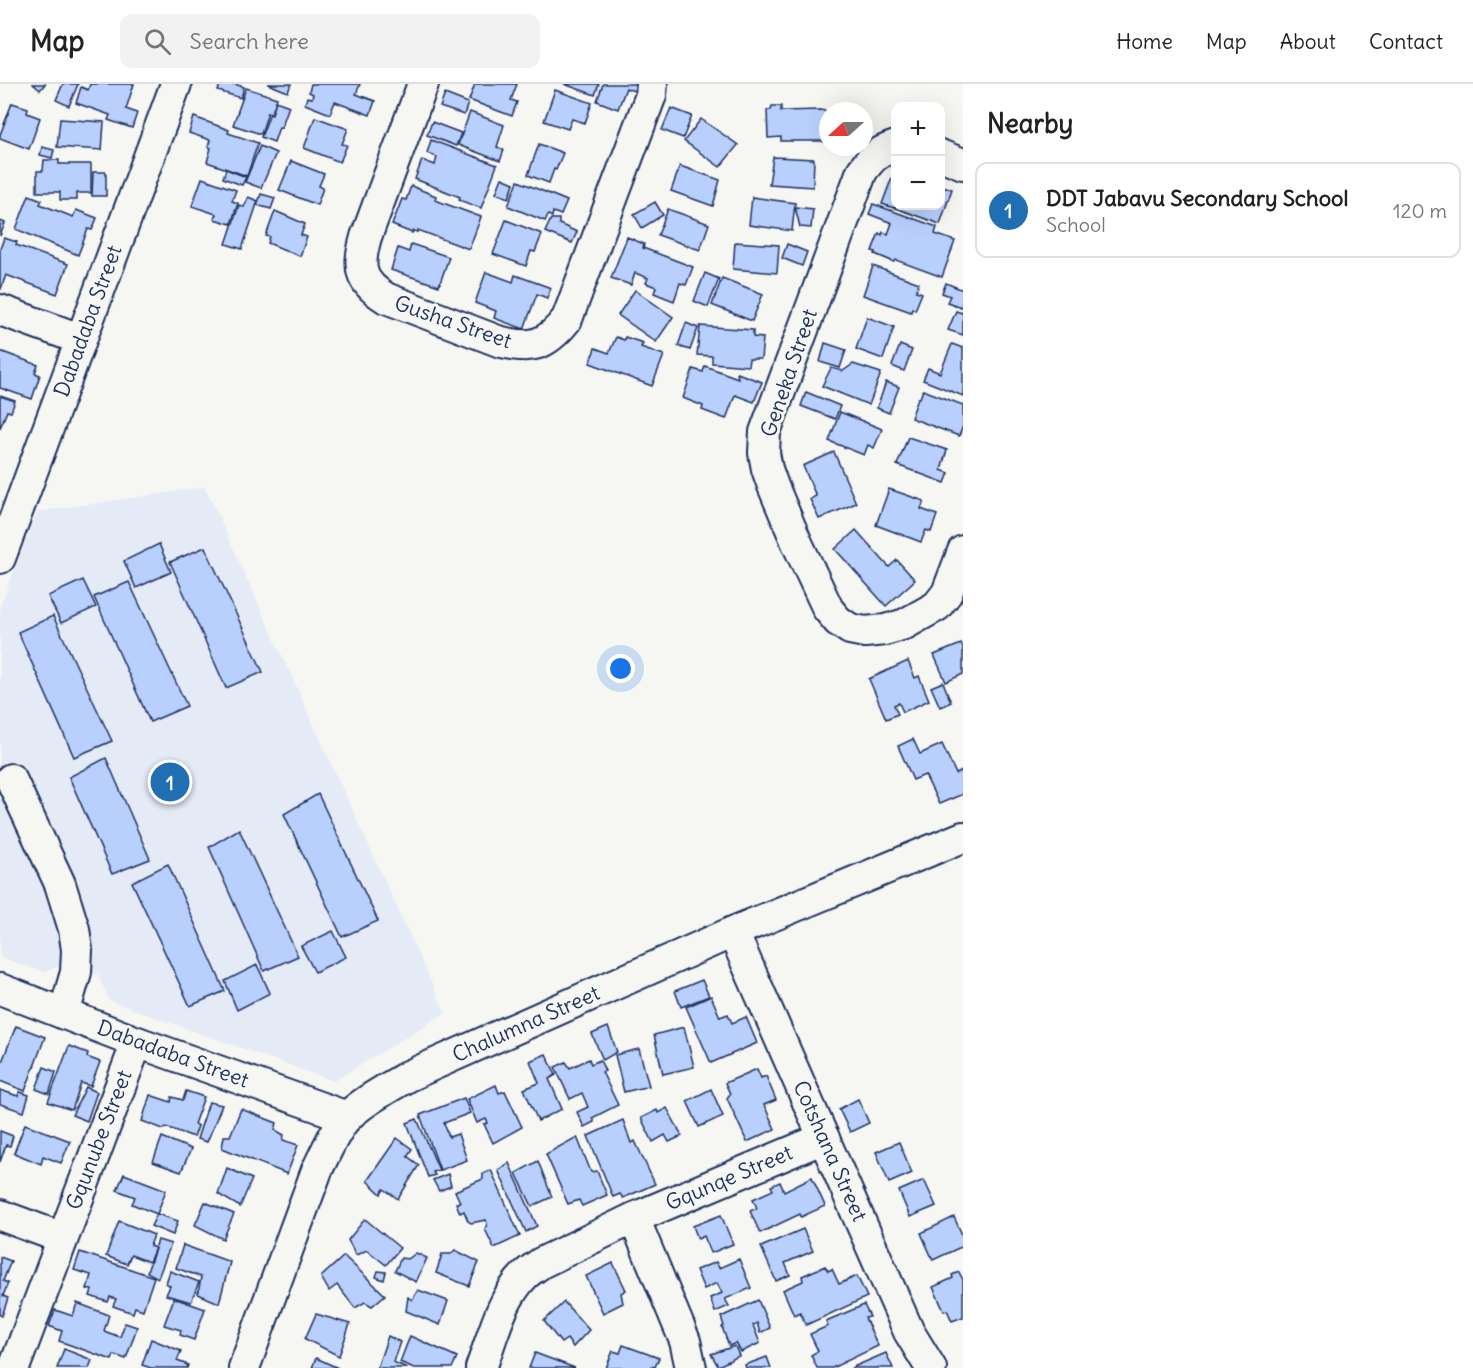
<!DOCTYPE html>
<meta charset="utf-8">
<style>
:root{--surface:#fff;--page:#f2f2f2;--text:#222;--muted:#767676;--line:#e0e0e0;--accent:#1f6fb2}
body{margin:0;font-family:Delius,sans-serif;background:var(--page);color:var(--text)}
.controls{position:absolute;right:18px;top:18px;display:grid;overflow:hidden;border-radius:12px;box-shadow:0 6px 24px #0002}
.controls button{width:54px;height:54px;display:grid;place-items:center;padding:0;border:0;border-bottom:2px solid var(--line);background:var(--surface);color:var(--text);font:30px sans-serif}
.compass{position:absolute;left:819px;top:18px;width:54px;height:54px;border-radius:50%;background:var(--surface);box-shadow:0 6px 24px #0002;rotate:249deg}
.you{position:absolute;left:621px;top:585px;width:21px;height:21px;margin:-15px;border:4px solid #fff;border-radius:50%;background:#1a73e8;box-shadow:0 0 0 9px #1a73e833}
.badge{display:grid;place-items:center;width:39px;height:39px;border-radius:50%;background:var(--accent);color:#fff;font-size:20px;font-weight:700}
.pin{position:absolute;translate:-50% -50%;border:3px solid #fff;box-shadow:0 2px 6px #0006}
.list{margin:0;padding:0;list-style:none}
h2{display:flex;justify-content:space-between;align-items:center;height:78px;margin:0;padding:0 24px;font-size:26px}
h2 small{font-size:20px;font-weight:400;color:var(--muted)}
.list li{display:grid;grid-template-columns:39px 1fr auto;gap:18px;align-items:center;box-sizing:border-box;height:96px;margin:0 12px 12px;padding:0 12px;border:2px solid var(--line);border-radius:12px}
.list b{display:block;font-size:22px;white-space:nowrap}
.list p{margin:0;font-size:20px;white-space:nowrap;color:var(--muted)}
.list em{font-size:20px;font-style:normal;color:var(--muted)}
.icon{flex:none;width:33px;height:33px;fill:none;stroke:currentColor;stroke-width:2;stroke-linecap:round;stroke-linejoin:round}
.map{position:relative;flex:none;width:963px;height:1284px;overflow:hidden}
header{display:flex;align-items:center;gap:36px;box-sizing:border-box;height:84px;padding:0 30px;background:var(--surface);border-bottom:2px solid var(--line)}
header strong{font-size:28px}
nav{display:flex;gap:33px;margin-inline-start:auto;font-size:21px}
.search{width:420px;height:54px;background:var(--page);display:flex;align-items:center;gap:15px;box-sizing:border-box;padding:0 21px;border-radius:12px;color:var(--muted);font-size:22px}
main{display:flex}
aside{flex:1;background:var(--surface)}
.map>svg:first-child{display:block}
</style>
<header>
<strong>Map</strong>
<div class="search"><svg class="icon" aria-label="search" viewBox="0 0 24 24"><circle cx="10" cy="10" r="6"/><path d="M15 15l6 6"/></svg>Search here</div>
<nav><a>Home</a><a>Map</a><a>About</a><a>Contact</a></nav>
</header>
<main>
<div class="map">
<svg width="963" height="1284" viewBox="0 0 963 1284">
<rect width="100%" height="100%" fill="#f6f6f2"/>
<filter id="ink" filterUnits="userSpaceOnUse"><feTurbulence type="fractalNoise" baseFrequency=".0167" numOctaves="2"/><feDisplacementMap in="SourceGraphic" scale="12" xChannelSelector="R" yChannelSelector="G"/><feConvolveMatrix kernelMatrix="1 2 1 2 8 2 1 2 1" color-interpolation-filters="sRGB"/></filter>
<g filter="url(#ink)">
<!-- built -->
<polygon fill="#e4eaf6" points="205,403 445,929 334,997 110,917 98,891 70,878 44,888 0,873 0,523 37,428"/>
<!-- building -->
<g fill="#b9cffe" stroke="#1b2f5e" stroke-width="1.5">
<polygon points="33,0 45,0 40,6"/>
<polygon points="63,0 78,0 69,22 56,16"/>
<polygon points="90,0 134,0 126,25 137,29 132,44 108,36 110,31 76,19 81,3 88,6"/>
<polygon points="220,0 234,0 244,3 241,14 218,7"/>
<polygon points="268,0 291,0 288,8"/>
<polygon points="311,0 360,0 356,10 375,17 370,31 335,18 330,30 305,20 307,13 312,14 313,10 309,8"/>
<polygon points="475,0 517,0 511,16 517,18 512,32 469,16"/>
<polygon points="564,0 599,0 595,11"/>
<polygon points="603,0 636,0 634,7 626,4 618,25 597,17"/>
<polygon points="246,4 277,14 272,29 268,28 261,50 233,41"/>
<polygon points="555,6 592,19 585,39 572,35 568,45 544,37"/>
<polygon points="445,10 468,19 464,31 440,23"/>
<polygon points="276,17 289,22 281,44 279,43 274,58 261,53 270,29 272,30"/>
<polygon points="12,19 28,24 27,29 40,34 29,65 0,54 0,51"/>
<polygon points="772,22 781,22 781,27 821,26 828,28 828,59 821,57 781,57 781,53 768,54 767,26 771,26"/>
<polygon points="671,24 692,32 683,54 662,46"/>
<polygon points="470,28 504,41 497,63 504,66 500,77 458,61"/>
<polygon points="194,33 229,46 228,49 258,59 247,92 207,78 211,64 208,63 210,56 189,49"/>
<polygon points="315,33 348,45 342,60 347,61 340,78 304,64"/>
<polygon points="60,35 104,38 102,66 57,63"/>
<polygon points="701,35 738,61 720,83 684,57"/>
<polygon points="432,38 461,49 456,62 427,51"/>
<polygon points="431,56 497,81 481,124 459,116 460,113 415,95 422,76 435,81 437,73 427,69"/>
<polygon points="539,60 563,69 556,86 554,85 549,99 528,91"/>
<polygon points="260,62 276,69 261,104 245,98"/>
<polygon points="42,63 54,66 52,74 40,71"/>
<polygon points="773,73 814,75 813,103 769,100"/>
<polygon points="44,76 59,76 59,80 91,80 91,109 77,109 77,116 60,116 60,108 37,108 37,87 43,87"/>
<polygon points="291,77 324,90 319,102 323,104 317,121 279,106"/>
<polygon points="680,82 720,96 713,122 671,107"/>
<polygon points="226,85 246,93 242,101 223,94"/>
<polygon points="93,88 106,88 106,112 92,112"/>
<polygon points="894,88 896,88 896,121 894,124 882,120"/>
<polygon points="202,94 236,106 232,117 238,119 231,140 214,135 216,130 192,122"/>
<polygon points="502,94 514,99 509,114 496,109"/>
<polygon points="518,97 567,117 561,131 553,128 552,133 548,131 545,137 508,122"/>
<polygon points="940,101 952,105 940,140 895,124 896,122 940,122"/>
<polygon points="411,102 436,112 435,116 481,133 469,165 418,146 418,148 413,147 412,149 392,141 402,115 406,116"/>
<polygon points="261,110 275,114 271,125 257,121"/>
<polygon points="29,111 42,116 40,120 73,133 76,126 97,134 92,146 88,145 78,171 16,145"/>
<polygon points="248,113 258,117 242,165 226,160 239,121 244,123"/>
<polygon points="752,113 795,119 792,147 749,141"/>
<polygon points="655,118 663,131 642,144 634,130"/>
<polygon points="873,120 937,143 935,150 955,157 942,193 896,176 894,178 875,170 876,168 872,167 879,149 882,151 883,148 888,150 892,139 869,130"/>
<polygon points="795,123 813,125 811,144 800,143"/>
<polygon points="668,125 709,140 700,166 658,151"/>
<polygon points="275,127 305,140 301,151 307,153 300,172 268,159 270,153 266,152"/>
<polygon points="551,135 559,135 559,140 577,148 572,159 545,148"/>
<polygon points="506,136 542,150 535,168 531,167 526,182 493,170"/>
<polygon points="0,137 5,139 0,152"/>
<polygon points="627,153 644,160 643,164 693,183 686,201 680,199 674,217 654,209 656,203 646,199 648,194 635,189 631,201 611,194"/>
<polygon points="4,154 17,158 16,161 68,180 57,210 6,191 1,205 0,204 0,165"/>
<polygon points="735,158 779,161 777,189 733,185"/>
<polygon points="411,160 449,173 439,202 391,186 398,164 409,168"/>
<polygon points="787,160 807,168 802,182 782,174"/>
<polygon points="873,182 919,199 916,207 922,209 915,226 912,224 911,228 863,211"/>
<polygon points="486,188 513,198 515,191 551,204 547,214 537,210 524,245 494,234 496,227 475,219"/>
<polygon points="705,189 719,195 708,223 694,217"/>
<polygon points="722,194 763,210 752,237 712,221"/>
<polygon points="946,199 963,206 963,217 961,223 947,218 950,212 942,209"/>
<polygon points="635,206 673,233 656,258 618,231"/>
<polygon points="963,226 963,251 948,246 956,227 962,229"/>
<polygon points="867,233 894,243 883,275 856,265"/>
<polygon points="686,239 698,244 690,266 678,262"/>
<polygon points="700,242 753,246 753,253 763,254 761,275 749,275 748,282 712,279 712,272 697,271"/>
<polygon points="616,253 624,256 625,253 643,259 641,263 664,271 652,302 590,279 595,264 609,269"/>
<polygon points="825,259 846,266 840,284 820,278"/>
<polygon points="952,260 963,264 963,312 923,296 928,284 940,289"/>
<polygon points="900,261 912,266 904,287 892,282"/>
<polygon points="0,267 38,281 35,289 40,291 32,315 0,304"/>
<polygon points="853,280 881,289 869,321 822,302 831,284 843,287"/>
<polygon points="705,282 738,294 737,289 762,298 754,318 735,311 726,335 702,326 703,322 683,314 693,285 703,288"/>
<polygon points="886,298 899,303 889,329 877,324"/>
<polygon points="923,306 963,321 963,342 959,352 911,334 918,314 920,314"/>
<polygon points="806,308 840,322 835,335 801,322"/>
<polygon points="0,312 15,317 11,328 7,327 0,344"/>
<polygon points="840,328 882,345 874,364 868,361 864,371 829,357"/>
<polygon points="908,353 947,366 941,386 949,389 945,399 897,381"/>
<polygon points="834,368 856,419 819,435 810,415 816,412 803,382"/>
<polygon points="889,405 924,417 921,425 937,431 931,448 926,446 921,458 876,441"/>
<polygon points="856,446 889,483 897,476 915,496 886,522 835,465"/>
<polygon points="159,460 171,488 136,504 124,477"/>
<polygon points="205,463 263,588 226,604 170,478"/>
<polygon points="83,496 96,523 61,539 48,512"/>
<polygon points="129,498 187,622 150,638 94,513"/>
<polygon points="53,532 112,657 74,673 18,548"/>
<polygon points="961,560 963,564 963,590 946,598 934,571"/>
<polygon points="908,577 915,594 919,592 929,616 903,628 899,619 894,621 898,630 886,635 869,595"/>
<polygon points="943,598 951,618 940,623 931,603"/>
<polygon points="913,655 920,670 942,660 956,690 962,687 963,689 963,710 939,720 925,691 913,696 898,662"/>
<polygon points="106,674 150,775 112,790 69,693"/>
<polygon points="318,710 378,837 342,853 284,730"/>
<polygon points="239,745 298,872 264,887 209,763"/>
<polygon points="168,780 225,907 190,922 132,798"/>
<polygon points="333,847 346,873 315,888 301,862"/>
<polygon points="257,881 270,909 237,926 225,897"/>
<polygon points="702,896 709,912 681,923 675,907"/>
<polygon points="711,912 720,933 728,930 732,939 746,933 757,959 711,979 686,923"/>
<polygon points="16,942 45,953 25,1007 0,997 0,983"/>
<polygon points="608,943 617,968 603,976 592,950"/>
<polygon points="684,943 694,983 663,990 654,951"/>
<polygon points="69,962 88,969 87,973 100,978 91,1002 81,999 72,1026 48,1018"/>
<polygon points="639,965 649,1002 624,1008 615,971"/>
<polygon points="546,970 556,991 549,995 562,1025 538,1037 524,1005 539,999 530,977"/>
<polygon points="589,975 591,980 600,976 605,987 602,988 618,1021 592,1034 594,1038 584,1043 577,1028 588,1023 582,1009 570,1015 555,983 566,978 570,984"/>
<polygon points="44,983 56,988 49,1010 36,1005"/>
<polygon points="757,985 761,994 766,992 776,1016 764,1021 775,1045 747,1058 727,1014 730,1010 725,999"/>
<polygon points="496,1001 499,1009 505,1007 522,1043 493,1059 484,1040 488,1039 486,1035 477,1039 467,1015"/>
<polygon points="86,1003 97,1008 87,1037 72,1031"/>
<polygon points="711,1005 723,1032 699,1043 687,1017"/>
<polygon points="0,1006 18,1012 20,1008 29,1011 24,1028 0,1020"/>
<polygon points="186,1007 204,1013 194,1040 198,1042 194,1053 166,1043 163,1045 142,1037 150,1011 171,1018 172,1013 183,1016"/>
<polygon points="464,1014 470,1029 444,1039 449,1053 458,1050 467,1076 440,1086 420,1031"/>
<polygon points="858,1015 869,1039 850,1048 839,1025"/>
<polygon points="209,1018 222,1021 207,1058 197,1055"/>
<polygon points="667,1024 682,1052 669,1058 665,1051 653,1058 641,1034 657,1026 658,1029"/>
<polygon points="241,1025 277,1039 275,1046 284,1051 283,1056 298,1061 287,1090 222,1064 224,1052 230,1052"/>
<polygon points="417,1035 439,1086 433,1088 435,1091 428,1093 407,1039"/>
<polygon points="623,1036 631,1059 635,1057 655,1100 623,1114 620,1110 613,1113 588,1052"/>
<polygon points="25,1040 70,1057 61,1079 43,1072 41,1080 14,1069"/>
<polygon points="0,1047 13,1052 10,1062 6,1061 0,1078"/>
<polygon points="162,1053 191,1065 181,1088 153,1078"/>
<polygon points="577,1053 591,1088 597,1087 607,1111 582,1122 579,1116 568,1120 546,1070"/>
<polygon points="397,1054 412,1065 407,1072 419,1081 398,1115 384,1105 381,1110 367,1097"/>
<polygon points="899,1058 912,1089 889,1099 876,1068"/>
<polygon points="538,1077 552,1113 532,1122 516,1089"/>
<polygon points="509,1079 537,1142 526,1148 498,1086"/>
<polygon points="227,1084 252,1095 240,1123 218,1110"/>
<polygon points="491,1086 520,1152 494,1164 485,1145 487,1140 486,1136 471,1139 468,1137 464,1127 460,1129 456,1119 460,1118 455,1107 483,1095 483,1090"/>
<polygon points="124,1090 166,1106 157,1130 132,1120 135,1113 117,1106"/>
<polygon points="448,1090 451,1102 439,1107 433,1096"/>
<polygon points="812,1093 825,1122 801,1133 800,1130 760,1149 750,1127 757,1124 753,1115 773,1106 771,1102 780,1098 784,1107"/>
<polygon points="924,1096 936,1122 910,1133 899,1107"/>
<polygon points="205,1118 234,1130 223,1155 195,1141"/>
<polygon points="157,1130 178,1137 173,1151 151,1142"/>
<polygon points="721,1131 733,1160 711,1169 704,1152 698,1155 693,1142"/>
<polygon points="954,1133 963,1153 963,1162 933,1176 921,1149"/>
<polygon points="365,1135 400,1164 386,1181 367,1166 356,1171 348,1156"/>
<polygon points="119,1137 154,1151 150,1162 155,1164 149,1178 131,1171 127,1180 106,1172"/>
<polygon points="803,1145 813,1167 785,1179 790,1191 776,1197 761,1163"/>
<polygon points="158,1156 171,1160 158,1194 147,1188"/>
<polygon points="183,1161 230,1178 219,1219 198,1210 201,1193 176,1184"/>
<polygon points="455,1166 479,1178 469,1202 436,1189 442,1170 451,1170"/>
<polygon points="80,1168 154,1193 143,1226 135,1223 133,1229 113,1222 116,1215 110,1213 108,1218 90,1212 92,1206 87,1205 91,1191 74,1186"/>
<polygon points="416,1169 427,1174 416,1198 395,1187 401,1174 408,1175"/>
<polygon points="344,1172 385,1211 372,1222 365,1218 355,1224 337,1201 329,1207 321,1193"/>
<polygon points="0,1173 11,1177 3,1197 8,1199 3,1212 8,1214 2,1232 0,1231"/>
<polygon points="739,1175 751,1204 725,1215 729,1222 715,1228 710,1214 722,1209 717,1199 704,1205 696,1186 716,1178 719,1184"/>
<polygon points="613,1179 626,1206 621,1209 623,1219 603,1229 586,1192"/>
<polygon points="825,1182 828,1187 832,1185 839,1200 857,1192 867,1213 806,1241 800,1228 794,1231 783,1206 803,1197 802,1192"/>
<polygon points="170,1187 199,1198 191,1218 166,1211 170,1202 166,1199"/>
<polygon points="378,1187 386,1188 384,1196 376,1193"/>
<polygon points="959,1188 963,1196 963,1233 952,1237 947,1226 944,1227 933,1203 953,1194 952,1191"/>
<polygon points="418,1206 448,1217 440,1241 406,1227 408,1213 412,1216"/>
<polygon points="174,1214 205,1225 194,1256 180,1251 181,1246 164,1241"/>
<polygon points="758,1216 770,1244 760,1249 757,1239 753,1241 760,1259 741,1268 736,1259 729,1262 722,1243 724,1242 721,1233"/>
<polygon points="564,1218 589,1246 573,1263 567,1255 561,1259 544,1237"/>
<polygon points="77,1219 109,1231 104,1247 120,1253 125,1239 137,1243 126,1275 114,1271 112,1276 59,1257 62,1247 49,1242 55,1226 73,1232"/>
<polygon points="864,1221 870,1233 865,1234 878,1262 832,1284 817,1284 811,1271 818,1267 810,1250 828,1242 826,1237"/>
<polygon points="316,1230 350,1240 339,1272 305,1255"/>
<polygon points="388,1252 400,1258 393,1278 408,1284 377,1284"/>
<polygon points="410,1252 457,1273 452,1284 414,1284 400,1278"/>
<polygon points="151,1255 181,1267 177,1277 188,1281 187,1284 151,1284 142,1281"/>
<polygon points="623,1261 659,1274 655,1283 651,1282 650,1284 606,1284 613,1267 620,1269"/>
<polygon points="735,1262 739,1272 718,1282 711,1270"/>
<polygon points="64,1265 92,1276 89,1284 57,1284"/>
<polygon points="535,1269 575,1284 529,1284"/>
<polygon points="886,1269 893,1284 851,1284"/>
<polygon points="767,1273 771,1284 746,1284 745,1281"/>
<polygon points="316,1274 338,1284 312,1284"/>
</g>
<g fill="none" stroke-linecap="round" stroke-linejoin="round">
<!-- minor casing -->
<g stroke="#1b2f5e" stroke-width="34">
<g id="minor">
<path d="M423 0 366 153C358 182 358 197 386 214L498 257C531 266 546 262 567 235L651 11 652 0"/>
<path d="M896 62C878 68 873 72 862 87L765 348 764 369 767 385 773 402 797 459 828 525 838 537 850 545 865 548 885 546 905 540 937 522 947 509 963 467"/>
<polyline points="940,71 963,80"/>
<polyline points="0,226 80,255"/>
<polyline points="0,474 176,0"/>
<polyline points="11,695 60,800 74,845 77,866 76,888 64,930"/>
<polyline points="733,848 909,1248 931,1284"/>
<polyline points="0,905 137,958 347,1033"/>
<polyline points="0,1131 62,1154"/>
<polyline points="634,1134 685,1257 691,1284"/>
<polyline points="14,1284 137,958"/>
<path d="M244 1284 317 1086C325 1070 336 1044 348 1032 365 1016 388 1004 408 992L733 848 963 753"/>
<path d="M481 1284C493 1252 501 1215 525 1191 530 1186 536 1183 541 1179L634 1134 824 1054"/>
</g>
</g>
<!-- minor -->
<use href="#minor" stroke="#f6f6f2" stroke-width="30"/>
</g>
</g>
<g text-anchor="middle" stroke-width="6" stroke-linejoin="round" paint-order="stroke">
<!-- street labels -->
<g font-size="21" fill="#1b2f5e" stroke="#f6f6f2">
<text transform="translate(88 237) rotate(-70)" y="7">Dabadaba Street</text>
<text transform="translate(453 238) rotate(19)" y="7">Gusha Street</text>
<text transform="translate(789 289) rotate(-71)" y="7">Geneka Street</text>
<text transform="translate(526 940) rotate(-24)" y="7">Chalumna Street</text>
<text transform="translate(173 970) rotate(20)" y="7">Dabadaba Street</text>
<text transform="translate(99 1056) rotate(-69)" y="7">Gqunube Street</text>
<text transform="translate(830 1067) rotate(66)" y="7">Cotshana Street</text>
<text transform="translate(729 1094) rotate(-23)" y="7">Gqunqe Street</text>
</g>
</g>
</svg>
<div class="controls">
<button>+</button>
<button>−</button>
</div>
<svg class="compass" viewBox="-18 -18 36 36"><path d="M0-13l5 13h-10z" fill="#e53935"/><path d="M0 13l5-13h-10z" fill="#767676"/></svg>
<div class="you"></div>
<div class="pin badge" style="left:170px;top:698px">1</div>
</div>
<aside>
<h2>Nearby<small></small></h2>
<ul class="list">
<li><span class="badge">1</span><div><b>DDT Jabavu Secondary School</b><p>School</p></div><em>120 m</em></li>
</ul>
</aside>
</main>
